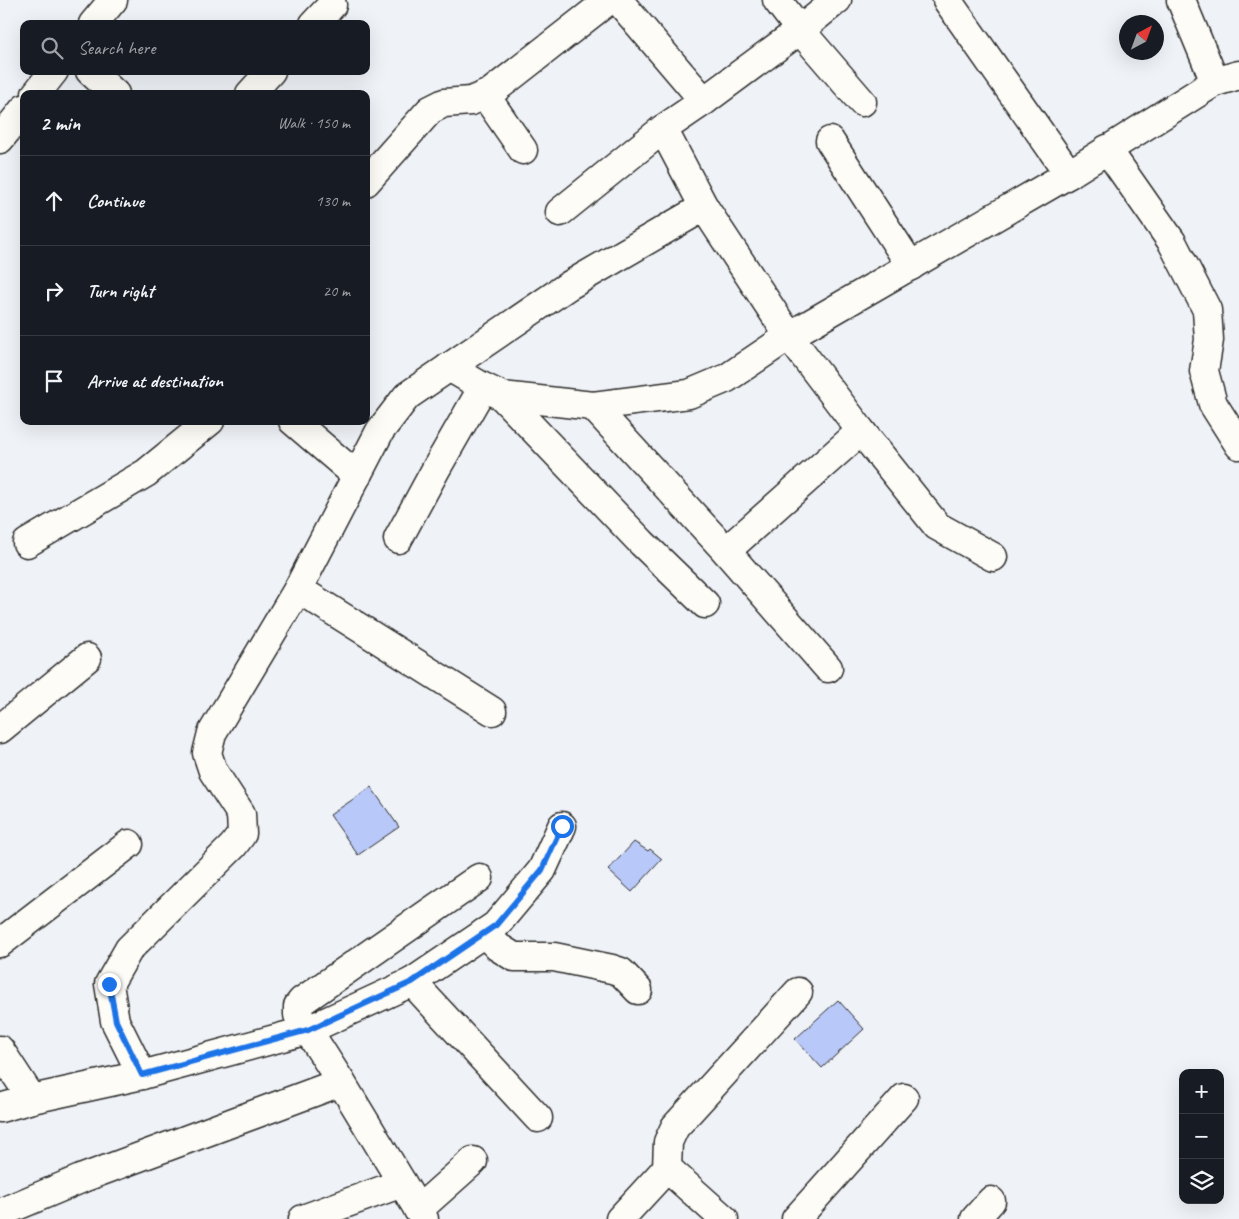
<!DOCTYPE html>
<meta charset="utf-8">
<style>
:root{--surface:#171b24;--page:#20242c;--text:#f1f3f6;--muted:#9ea1a6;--line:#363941}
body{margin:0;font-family:Caveat,sans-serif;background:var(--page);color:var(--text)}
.controls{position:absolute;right:15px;bottom:15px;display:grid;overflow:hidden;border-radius:10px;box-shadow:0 5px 20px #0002}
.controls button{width:45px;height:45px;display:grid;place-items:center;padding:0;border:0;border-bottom:1px solid var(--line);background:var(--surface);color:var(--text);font:25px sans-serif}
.compass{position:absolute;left:1119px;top:15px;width:45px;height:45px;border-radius:50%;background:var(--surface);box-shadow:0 5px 20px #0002;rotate:41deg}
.stop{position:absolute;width:15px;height:15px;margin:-11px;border:4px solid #1a73e8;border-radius:50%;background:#fff}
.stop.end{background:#1a73e8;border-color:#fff;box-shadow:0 1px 5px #0008}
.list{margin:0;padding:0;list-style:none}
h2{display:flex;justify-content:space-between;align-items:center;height:65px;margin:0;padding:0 20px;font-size:21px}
h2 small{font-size:16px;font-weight:400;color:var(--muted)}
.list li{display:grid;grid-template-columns:32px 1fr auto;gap:15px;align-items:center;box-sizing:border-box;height:90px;padding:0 20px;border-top:1px solid var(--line)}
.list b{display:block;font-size:19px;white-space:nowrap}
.list em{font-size:16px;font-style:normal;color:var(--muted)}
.icon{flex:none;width:28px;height:28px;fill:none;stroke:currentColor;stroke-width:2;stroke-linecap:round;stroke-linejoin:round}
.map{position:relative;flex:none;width:1239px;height:1219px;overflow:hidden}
.search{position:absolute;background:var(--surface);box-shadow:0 5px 20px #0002;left:20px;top:20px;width:350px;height:55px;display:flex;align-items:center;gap:12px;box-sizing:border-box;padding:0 18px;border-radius:10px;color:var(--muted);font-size:19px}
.panel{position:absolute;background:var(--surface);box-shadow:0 5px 20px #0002;left:20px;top:90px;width:350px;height:335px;border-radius:10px}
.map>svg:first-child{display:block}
</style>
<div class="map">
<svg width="1239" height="1219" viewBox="0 0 1239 1219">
<rect width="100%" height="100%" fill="#eff2f7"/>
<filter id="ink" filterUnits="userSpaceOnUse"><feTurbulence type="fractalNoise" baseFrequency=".02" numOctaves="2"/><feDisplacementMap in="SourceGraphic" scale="10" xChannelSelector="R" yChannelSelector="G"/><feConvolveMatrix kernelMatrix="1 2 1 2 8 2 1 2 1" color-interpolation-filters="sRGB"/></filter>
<g filter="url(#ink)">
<!-- building -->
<g fill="#b8c8f8" stroke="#2b2b2b">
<polygon points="371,787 399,827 358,855 330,815"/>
<polygon points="634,842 648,851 650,849 662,859 632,892 608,870"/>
<polygon points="838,1000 864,1029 822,1068 795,1039"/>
</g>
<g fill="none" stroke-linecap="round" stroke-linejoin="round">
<!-- minor casing -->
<g stroke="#2b2b2b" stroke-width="31">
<g id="minor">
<polyline points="618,0 704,101"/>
<polyline points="777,0 800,30 862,102"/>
<polyline points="947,0 1069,174"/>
<polyline points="1181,0 1215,82"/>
<polyline points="93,24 113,0"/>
<polyline points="314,24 332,5"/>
<polyline points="90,71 115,94"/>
<polyline points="36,94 54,71"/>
<polyline points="250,94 271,71"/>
<polyline points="485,95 523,150"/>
<polyline points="663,129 704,207 789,336 861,431 937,526 993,557"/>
<polyline points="0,139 24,109"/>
<polyline points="830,141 911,266"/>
<polyline points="1107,149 1172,242 1207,310 1209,340 1204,371 1213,404 1239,445"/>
<polyline points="366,182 430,110 444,103 471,101 490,93 609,0"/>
<polyline points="560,212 663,129 704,101 800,30 837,0"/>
<polyline points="449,367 483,387 502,396 593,406 689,394 727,378 789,336 1069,174 1215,82 1239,75"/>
<polyline points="502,396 642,543 705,604"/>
<polyline points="593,406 726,551 828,668"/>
<polyline points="293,421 357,476"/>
<polyline points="398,539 436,469 483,387"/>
<polyline points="27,543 146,473 210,421"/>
<polyline points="726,551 861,431"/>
<polyline points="298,589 492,711"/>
<polyline points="0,729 87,658"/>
<polyline points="484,933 498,947 514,957 554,957 612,969 621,972 638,990"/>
<polyline points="0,943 129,844"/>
<polyline points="412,982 538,1118"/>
<polyline points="0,1050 32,1099"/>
<polyline points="142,1075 115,1021 109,984 129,949 233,846 242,834 241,814 213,771 207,753 212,733 298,589 380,431 407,396 568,286 704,207"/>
<polyline points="0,1108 32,1099 142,1075 308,1030 412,982 496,925 542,870 562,826"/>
<polyline points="418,1210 473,1161"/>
<polyline points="0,1213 83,1178 341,1082"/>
<polyline points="303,1219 402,1183"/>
<polyline points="424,1219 341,1082 298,1015 298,1006 302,1001 479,878"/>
<polyline points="620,1219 667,1168"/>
<polyline points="724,1219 667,1168 668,1142 675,1127 798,992"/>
<polyline points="796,1219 904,1098"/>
<polyline points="975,1219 991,1201"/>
</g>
</g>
<!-- minor -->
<use href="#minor" stroke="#fdfcf7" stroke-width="28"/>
</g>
</g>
<g fill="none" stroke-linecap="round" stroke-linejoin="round" filter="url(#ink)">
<!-- route -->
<polyline stroke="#1a73e8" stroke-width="6" points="109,984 116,1021 142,1075 308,1030 412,982 496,925 542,870 562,826"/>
</g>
</svg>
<div class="controls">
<button>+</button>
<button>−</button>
<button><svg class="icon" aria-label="layers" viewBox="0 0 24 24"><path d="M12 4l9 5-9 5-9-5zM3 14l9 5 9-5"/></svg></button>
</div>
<svg class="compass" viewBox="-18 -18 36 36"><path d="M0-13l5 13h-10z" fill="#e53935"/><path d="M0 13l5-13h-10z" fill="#9ea1a6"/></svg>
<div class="stop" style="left:562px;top:826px"></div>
<div class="stop end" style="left:109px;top:984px"></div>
<div class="search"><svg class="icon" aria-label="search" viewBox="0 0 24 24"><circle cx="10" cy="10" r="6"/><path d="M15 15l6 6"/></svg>Search here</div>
<section class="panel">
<h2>2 min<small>Walk · 150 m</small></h2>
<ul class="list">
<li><svg class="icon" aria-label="ahead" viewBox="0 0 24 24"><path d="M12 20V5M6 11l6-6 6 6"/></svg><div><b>Continue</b></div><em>130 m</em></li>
<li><svg class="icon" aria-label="right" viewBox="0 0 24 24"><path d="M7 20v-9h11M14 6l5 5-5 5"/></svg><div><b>Turn right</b></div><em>20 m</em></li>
<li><svg class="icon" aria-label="arrive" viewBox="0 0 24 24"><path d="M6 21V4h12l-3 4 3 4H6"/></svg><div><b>Arrive at destination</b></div></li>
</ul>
</section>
</div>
